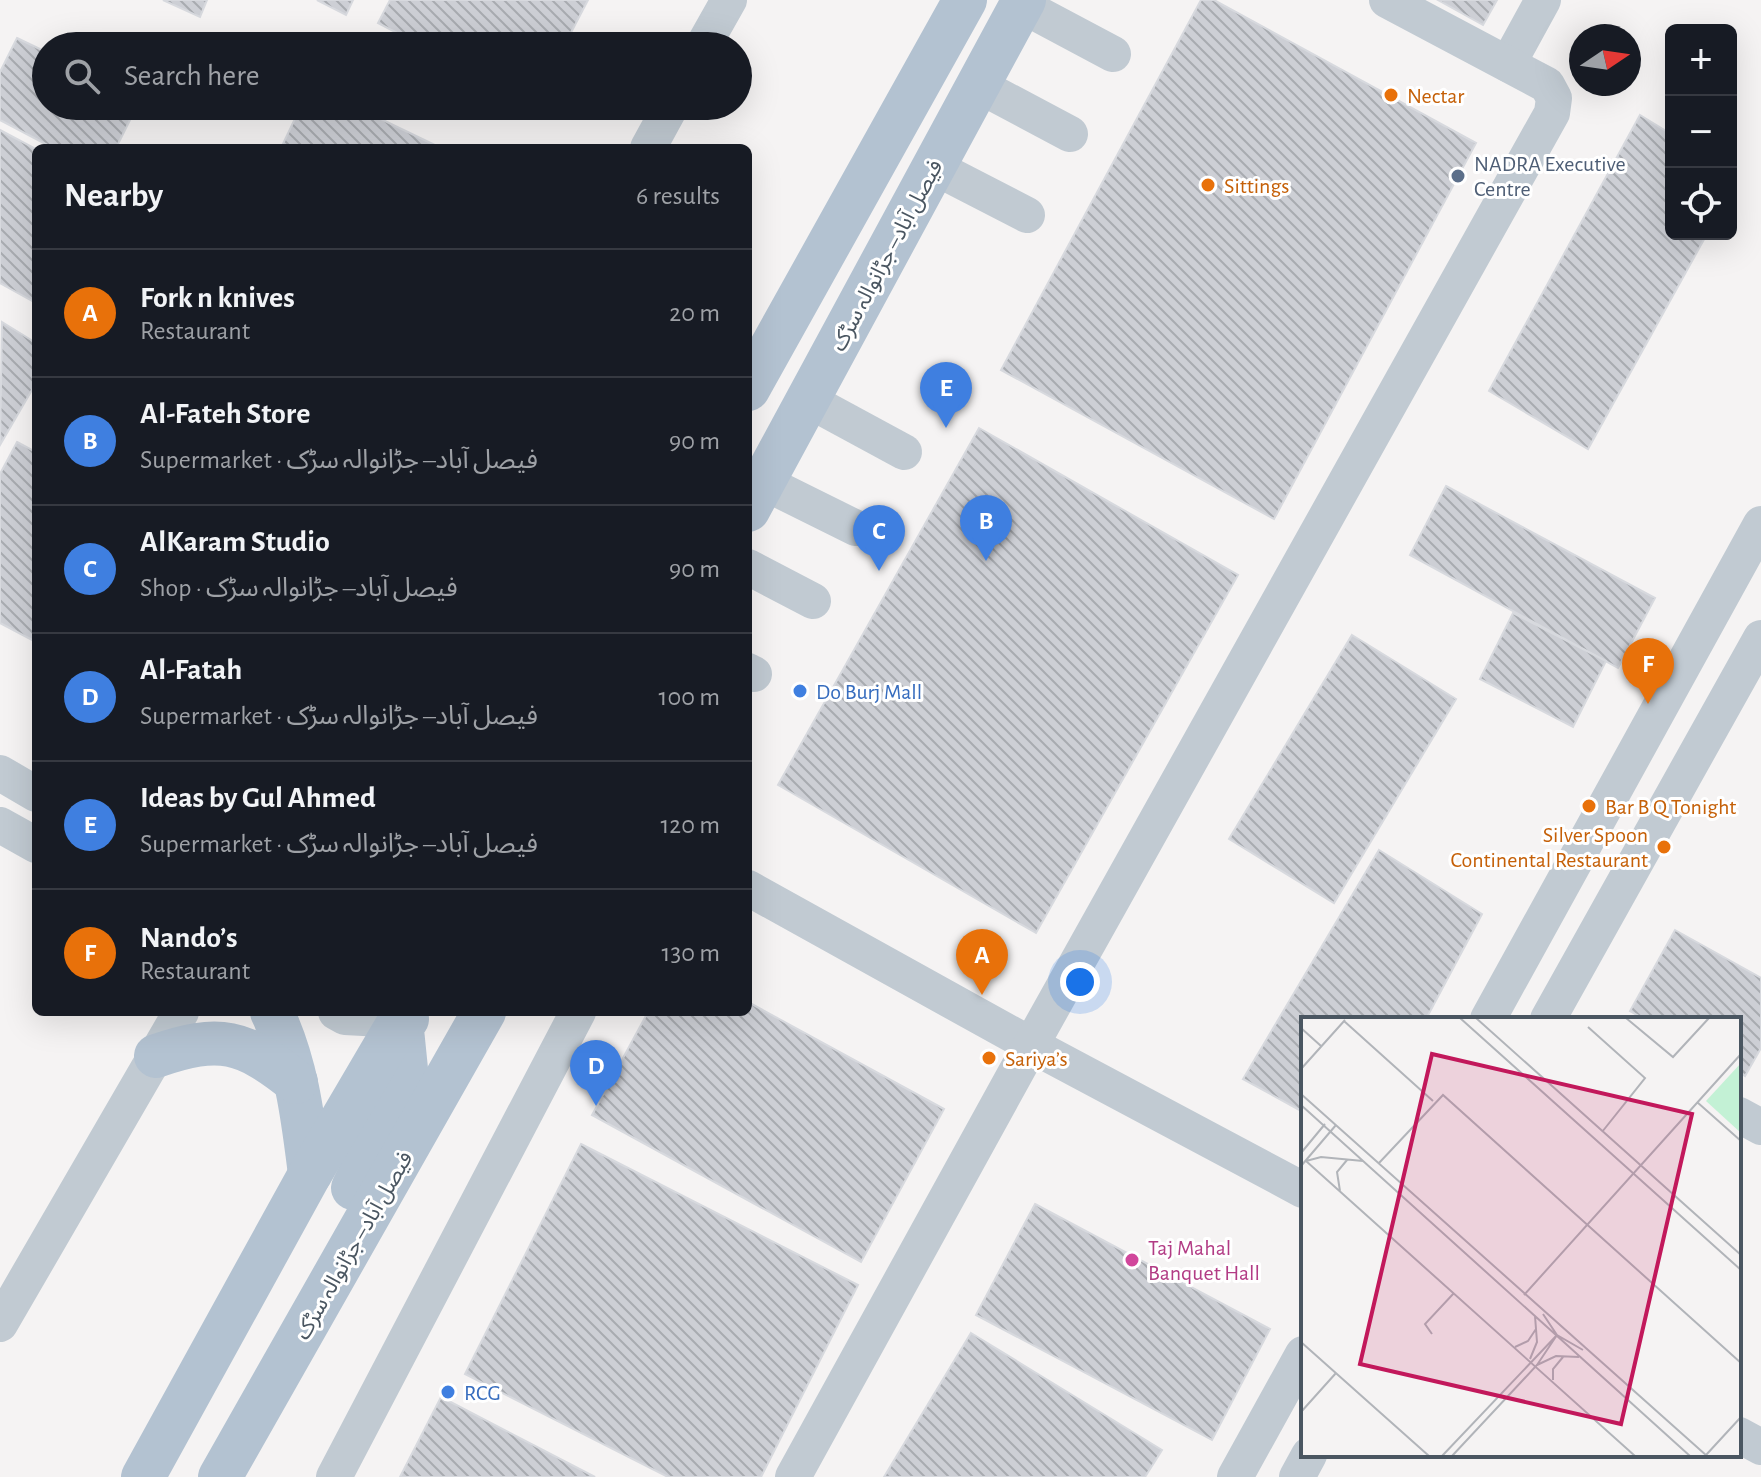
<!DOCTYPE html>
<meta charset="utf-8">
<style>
:root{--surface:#171b24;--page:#20242c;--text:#f1f3f6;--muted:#9ea1a6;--line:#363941;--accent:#7c3aed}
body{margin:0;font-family:"Alegreya Sans","Noto Sans Arabic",sans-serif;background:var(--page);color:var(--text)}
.controls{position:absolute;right:24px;top:24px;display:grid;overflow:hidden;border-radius:12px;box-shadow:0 8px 32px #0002}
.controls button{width:72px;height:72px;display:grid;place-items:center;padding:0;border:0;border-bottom:2px solid var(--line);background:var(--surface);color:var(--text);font:40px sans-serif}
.compass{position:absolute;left:1569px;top:24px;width:72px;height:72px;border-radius:50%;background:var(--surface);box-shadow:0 8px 32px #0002;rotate:77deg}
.you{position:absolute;left:1080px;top:982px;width:28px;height:28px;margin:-20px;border:6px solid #fff;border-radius:50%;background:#1a73e8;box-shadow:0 0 0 12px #1a73e833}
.badge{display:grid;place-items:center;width:52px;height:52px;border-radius:50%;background:var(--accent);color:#fff;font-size:26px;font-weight:700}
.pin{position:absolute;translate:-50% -66px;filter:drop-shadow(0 2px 4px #0008)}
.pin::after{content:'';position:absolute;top:42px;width:28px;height:24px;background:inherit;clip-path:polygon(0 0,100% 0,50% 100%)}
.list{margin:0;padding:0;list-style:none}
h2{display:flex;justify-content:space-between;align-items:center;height:104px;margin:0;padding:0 32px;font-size:34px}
h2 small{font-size:26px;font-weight:400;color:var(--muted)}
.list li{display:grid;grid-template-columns:52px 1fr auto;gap:24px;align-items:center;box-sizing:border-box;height:128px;padding:0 32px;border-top:2px solid var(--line)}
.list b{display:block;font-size:30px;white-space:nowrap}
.list p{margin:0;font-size:26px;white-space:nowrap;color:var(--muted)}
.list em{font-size:26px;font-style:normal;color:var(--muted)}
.icon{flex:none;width:44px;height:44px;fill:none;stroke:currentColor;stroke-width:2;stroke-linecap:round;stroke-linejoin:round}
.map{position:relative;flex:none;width:1761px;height:1477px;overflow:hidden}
.search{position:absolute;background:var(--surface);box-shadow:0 8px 32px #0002;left:32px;top:32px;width:720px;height:88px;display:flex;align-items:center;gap:20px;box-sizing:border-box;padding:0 28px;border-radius:44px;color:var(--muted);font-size:30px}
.panel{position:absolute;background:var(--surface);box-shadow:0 8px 32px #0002;left:32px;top:144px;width:720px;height:872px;border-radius:12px}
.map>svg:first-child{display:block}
</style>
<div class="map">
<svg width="1761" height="1477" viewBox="0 0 1761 1477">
<defs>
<pattern id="building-back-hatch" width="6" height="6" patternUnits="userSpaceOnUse" patternTransform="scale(2)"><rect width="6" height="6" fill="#cdcfd5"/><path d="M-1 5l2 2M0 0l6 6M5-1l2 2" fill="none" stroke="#a8abb0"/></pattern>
</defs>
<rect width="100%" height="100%" fill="#f5f3f3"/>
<!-- building -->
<g fill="url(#building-back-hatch)" stroke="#d7d9de" stroke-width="2">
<polygon points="163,0 207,0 200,17"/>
<polygon points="317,0 353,0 346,15"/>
<polygon points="390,0 588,0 564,46 422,46 378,23"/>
<polygon points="1201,0 1214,0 1476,143 1274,519 1001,370"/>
<polygon points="1438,0 1497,0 1483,25"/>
<polygon points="17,38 46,52 46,106 137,106 116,148 53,148 0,120 0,72"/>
<polygon points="301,106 354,106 441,148 281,148"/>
<polygon points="1640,115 1671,134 1671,234 1707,234 1588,449 1489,391"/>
<polygon points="0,130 36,149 36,303 0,283"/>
<polygon points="2,322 36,343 36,383 0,445"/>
<polygon points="979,428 1238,575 1036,933 778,785"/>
<polygon points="17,442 36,452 36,642 0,623 0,474"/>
<polygon points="1446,486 1655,598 1618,668 1410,555"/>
<polygon points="1513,613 1606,661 1573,727 1480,679"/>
<polygon points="1352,635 1456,699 1334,903 1229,839"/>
<polygon points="1379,850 1482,914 1426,1019 1303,1019 1303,1112 1243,1079"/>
<polygon points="1675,930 1761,978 1761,1048 1745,1076 1739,1072 1739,1019 1644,1019 1630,1011"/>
<polygon points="748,1002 944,1109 861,1262 592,1115 648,1012 748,1012"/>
<polygon points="581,1144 858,1285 761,1477 668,1477 465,1374"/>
<polygon points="1035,1204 1270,1329 1212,1440 976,1315"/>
<polygon points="971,1333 1162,1450 1145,1477 884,1477"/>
<polygon points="441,1397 595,1477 400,1477"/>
</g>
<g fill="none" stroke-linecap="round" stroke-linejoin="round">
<!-- minor -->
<g stroke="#c1cad2" stroke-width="36">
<polyline points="1021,5 1113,54"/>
<polyline points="703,46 729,0"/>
<polyline points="1508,64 1543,0"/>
<polyline points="978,85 1070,134"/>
<polyline points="648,148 671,106"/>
<polyline points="934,167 1027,215"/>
<polyline points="808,400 904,452"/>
<polyline points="763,482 856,528"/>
<polyline points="748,567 813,601"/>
<polyline points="748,671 754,674"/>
<polyline points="0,773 36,794"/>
<polyline points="0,825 36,845"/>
<polyline points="748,888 1031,1045 1303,1190"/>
<polyline points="336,1012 345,1017 401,1020"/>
<polyline points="1488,1019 1761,524"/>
<polyline points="1548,1019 1761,638"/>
<polyline points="1739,1115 1761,1127"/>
<polyline points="0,1324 181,1012"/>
<polyline points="1739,1435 1761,1447"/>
<polyline points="334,1477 578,1012"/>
<polyline points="793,1477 1031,1045 1552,113 1554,98 1547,85 1387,0"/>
<polyline points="1235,1477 1303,1354"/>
<polyline points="1297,1477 1309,1455"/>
</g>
<!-- major -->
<g stroke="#b3c2d1" stroke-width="44">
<polyline points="748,389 965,0"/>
<polyline points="748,510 1024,0"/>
<path d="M272 1012C297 1064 303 1118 310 1174"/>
<path d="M156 1056C220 1034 243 1040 296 1082"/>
<polyline points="353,1188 407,1079 401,1020 407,1019"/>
<polyline points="143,1477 310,1174 405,1012"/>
<polyline points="220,1477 484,1012"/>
</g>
</g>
<!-- markers -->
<g fill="#e8710a" stroke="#fff" stroke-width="3">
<circle cx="1391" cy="95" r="8"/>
<circle cx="1208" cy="185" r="8"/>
<circle cx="1589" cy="806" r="8"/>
<circle cx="1664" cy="847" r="8"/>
<circle cx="989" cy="1058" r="8"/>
</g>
<circle fill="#5c6f8a" stroke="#fff" stroke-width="3" cx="1458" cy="176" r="8"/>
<g fill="#3f7fe0" stroke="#fff" stroke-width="3">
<circle cx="800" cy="691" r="8"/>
<circle cx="448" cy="1392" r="8"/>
</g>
<circle fill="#d1479c" stroke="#fff" stroke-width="3" cx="1132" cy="1260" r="8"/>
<g text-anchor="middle" stroke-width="6" stroke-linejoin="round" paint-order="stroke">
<!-- food labels -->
<g font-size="22" fill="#c56008" stroke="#fff" text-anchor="start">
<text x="1407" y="103">Nectar</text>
<text x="1224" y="193">Sittings</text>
<text x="1605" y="814">Bar B Q Tonight</text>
<text x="1648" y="842" text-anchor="end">Silver Spoon<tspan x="1648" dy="25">Continental Restaurant</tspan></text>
<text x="1005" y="1066">Sariya’s</text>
</g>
<!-- service labels -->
<g font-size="22" fill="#4e5e75" stroke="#fff" text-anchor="start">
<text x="1474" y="171">NADRA Executive<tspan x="1474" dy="25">Centre</tspan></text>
</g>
<!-- street labels -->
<g font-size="22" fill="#4a5661" stroke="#fff">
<text transform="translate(886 255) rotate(-62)" y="8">فیصل آباد– جڑانوالہ سڑک</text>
<text transform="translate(353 1245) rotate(-60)" y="8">فیصل آباد– جڑانوالہ سڑک</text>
</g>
<!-- shop labels -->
<g font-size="22" fill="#366cbe" stroke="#fff" text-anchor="start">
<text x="816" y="699">Do Burj Mall</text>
<text x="464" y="1400">RCG</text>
</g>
<!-- hotel labels -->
<g font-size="22" fill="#b23c85" stroke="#fff" text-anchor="start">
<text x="1148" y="1255">Taj Mahal<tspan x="1148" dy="25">Banquet Hall</tspan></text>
</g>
</g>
<!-- overview -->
<g transform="translate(1301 1017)">
<rect width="440" height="440" fill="#f5f3f3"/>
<path d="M440 46V116L405 84Z" fill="#c3f1d5"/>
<path fill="none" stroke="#b1b4b9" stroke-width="2" d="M159 1 440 253M175 1 440 238M325 1 372 40 408 1M43 4 132 84M287 10 344 61 301 115M0 11 20 29M0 52 44 3M0 77 406 439M396 85 440 124M0 88 389 439M0 136 24 107M5 144 334 439M5 144 20 140 62 144M78 146 142 78 440 346M0 149 35 108M39 174 36 155 46 143M223 278 440 37M242 297 256 318 282 333M131 317 124 307 153 276M0 325 128 439M214 330 227 324 235 312M229 342 236 325 234 299M236 348 255 339 278 340M252 363V352L262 340M0 395 35 356M405 438 440 400M141 439 256 318M151 439 236 348 256 318"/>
<path fill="#c2185b" fill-opacity="0.15" stroke="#c2185b" stroke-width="4" d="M131 37 391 97 320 407 59 347Z"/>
<rect width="440" height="440" fill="none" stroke="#4a5661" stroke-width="4"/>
</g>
</svg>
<div class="controls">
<button>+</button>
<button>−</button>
<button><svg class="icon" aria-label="locate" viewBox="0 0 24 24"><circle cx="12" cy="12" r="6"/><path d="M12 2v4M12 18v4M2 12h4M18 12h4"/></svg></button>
</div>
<svg class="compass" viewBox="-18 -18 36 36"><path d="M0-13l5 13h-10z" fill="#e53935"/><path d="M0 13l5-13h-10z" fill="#9ea1a6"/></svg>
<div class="you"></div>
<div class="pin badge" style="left:982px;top:995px;background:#e8710a">A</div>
<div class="pin badge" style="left:986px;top:561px;background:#3f7fe0">B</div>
<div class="pin badge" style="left:879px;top:571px;background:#3f7fe0">C</div>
<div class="pin badge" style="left:596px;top:1106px;background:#3f7fe0">D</div>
<div class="pin badge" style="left:946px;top:428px;background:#3f7fe0">E</div>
<div class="pin badge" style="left:1648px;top:704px;background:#e8710a">F</div>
<div class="search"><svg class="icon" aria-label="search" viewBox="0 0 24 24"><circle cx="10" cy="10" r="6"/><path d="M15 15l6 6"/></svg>Search here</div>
<section class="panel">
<h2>Nearby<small>6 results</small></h2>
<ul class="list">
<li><span class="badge" style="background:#e8710a">A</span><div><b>Fork n knives</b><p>Restaurant</p></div><em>20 m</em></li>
<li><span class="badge" style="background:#3f7fe0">B</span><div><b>Al-Fateh Store</b><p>Supermarket · فیصل آباد– جڑانوالہ سڑک</p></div><em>90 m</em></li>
<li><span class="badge" style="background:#3f7fe0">C</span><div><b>AlKaram Studio</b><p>Shop · فیصل آباد– جڑانوالہ سڑک</p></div><em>90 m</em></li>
<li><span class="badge" style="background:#3f7fe0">D</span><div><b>Al-Fatah</b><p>Supermarket · فیصل آباد– جڑانوالہ سڑک</p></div><em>100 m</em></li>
<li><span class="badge" style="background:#3f7fe0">E</span><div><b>Ideas by Gul Ahmed</b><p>Supermarket · فیصل آباد– جڑانوالہ سڑک</p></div><em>120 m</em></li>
<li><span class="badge" style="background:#e8710a">F</span><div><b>Nando’s</b><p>Restaurant</p></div><em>130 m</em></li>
</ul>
</section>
</div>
